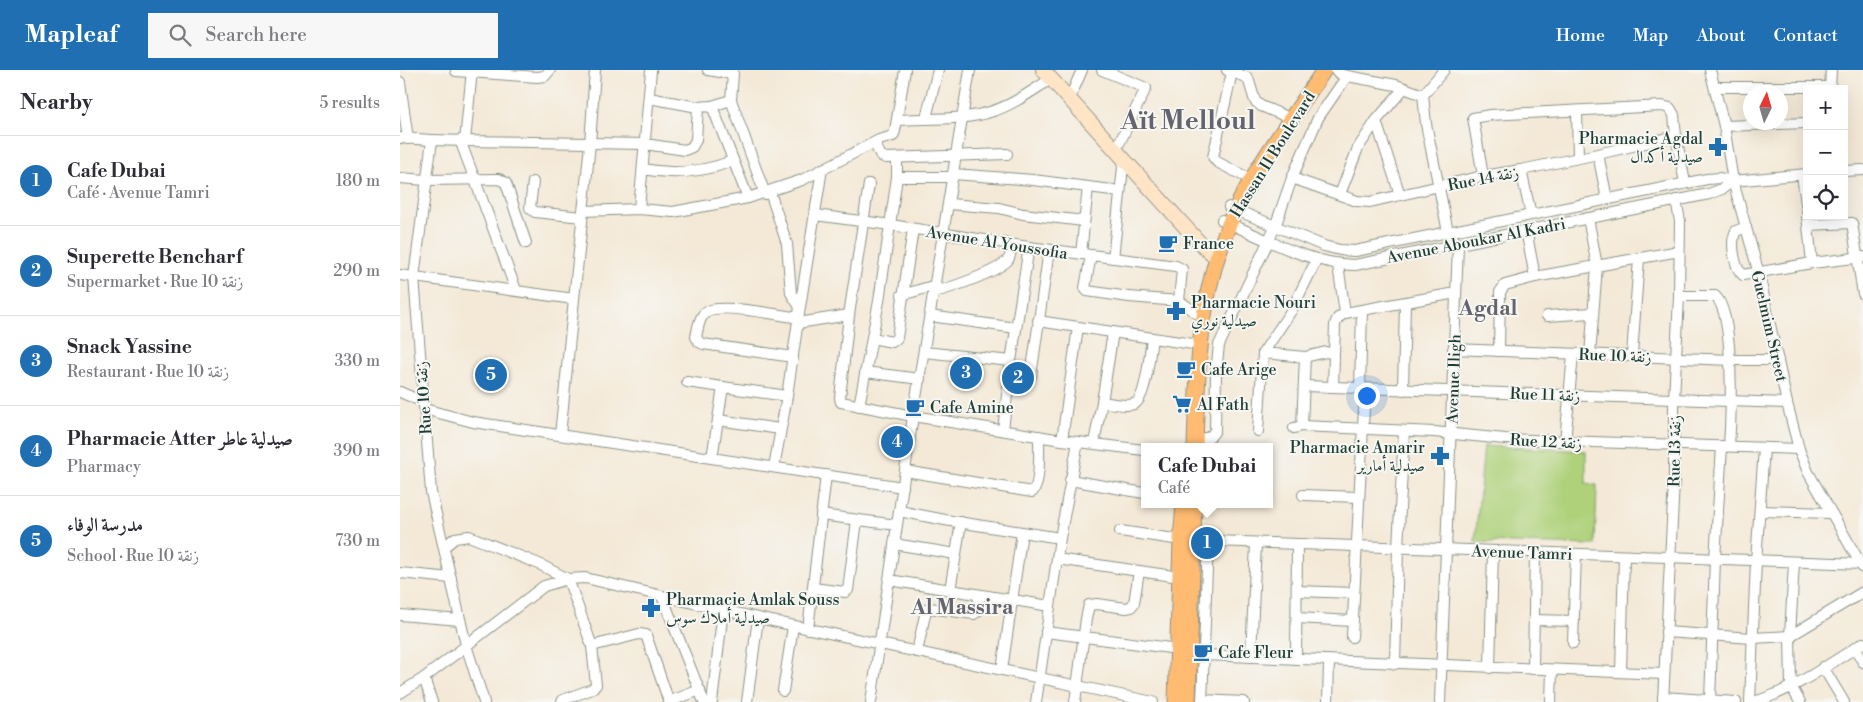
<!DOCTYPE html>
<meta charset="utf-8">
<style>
:root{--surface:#fff;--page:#f7f7f7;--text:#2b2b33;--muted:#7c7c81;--line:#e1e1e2;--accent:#1f6fb2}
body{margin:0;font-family:"Libre Bodoni",Amiri,serif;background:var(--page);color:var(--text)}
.controls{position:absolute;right:15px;top:15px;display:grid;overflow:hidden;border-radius:0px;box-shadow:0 5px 20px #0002}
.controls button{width:45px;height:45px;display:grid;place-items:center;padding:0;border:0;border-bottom:1px solid var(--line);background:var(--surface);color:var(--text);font:25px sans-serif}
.compass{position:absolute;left:1343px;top:15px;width:45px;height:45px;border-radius:50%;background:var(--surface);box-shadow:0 5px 20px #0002;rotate:5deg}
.you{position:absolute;left:966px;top:325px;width:18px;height:18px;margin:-12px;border:4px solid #fff;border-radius:50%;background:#1a73e8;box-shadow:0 0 0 8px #1a73e833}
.badge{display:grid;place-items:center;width:32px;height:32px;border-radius:50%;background:var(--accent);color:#fff;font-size:16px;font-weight:700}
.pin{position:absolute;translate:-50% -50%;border:2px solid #fff;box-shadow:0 1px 5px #0006}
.popup{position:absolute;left:741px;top:373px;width:132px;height:65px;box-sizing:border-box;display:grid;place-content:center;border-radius:0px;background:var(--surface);filter:drop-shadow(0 1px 4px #0005);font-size:16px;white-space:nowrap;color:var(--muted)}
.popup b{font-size:19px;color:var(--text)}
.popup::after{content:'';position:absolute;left:50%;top:100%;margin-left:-10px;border:10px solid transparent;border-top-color:var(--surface)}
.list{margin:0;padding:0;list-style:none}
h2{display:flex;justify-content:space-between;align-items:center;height:65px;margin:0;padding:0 20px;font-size:21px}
h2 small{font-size:16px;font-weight:400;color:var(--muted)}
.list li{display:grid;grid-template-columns:32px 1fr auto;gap:15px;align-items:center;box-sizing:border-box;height:90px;padding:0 20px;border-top:1px solid var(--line)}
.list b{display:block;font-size:19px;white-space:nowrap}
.list p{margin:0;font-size:16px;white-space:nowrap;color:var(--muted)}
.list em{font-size:16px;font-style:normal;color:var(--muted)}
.icon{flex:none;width:28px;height:28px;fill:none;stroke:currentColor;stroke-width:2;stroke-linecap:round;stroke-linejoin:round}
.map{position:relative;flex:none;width:1463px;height:632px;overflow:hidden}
header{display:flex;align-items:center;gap:30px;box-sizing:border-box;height:70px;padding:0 25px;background:var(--accent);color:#fff}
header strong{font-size:24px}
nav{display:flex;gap:28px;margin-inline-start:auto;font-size:18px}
.search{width:350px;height:45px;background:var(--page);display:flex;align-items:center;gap:12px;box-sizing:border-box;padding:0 18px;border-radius:0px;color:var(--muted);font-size:19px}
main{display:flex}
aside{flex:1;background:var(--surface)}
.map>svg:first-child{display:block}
</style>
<header>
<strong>Mapleaf</strong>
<div class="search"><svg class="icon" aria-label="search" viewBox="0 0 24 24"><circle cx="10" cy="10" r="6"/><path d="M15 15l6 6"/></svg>Search here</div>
<nav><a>Home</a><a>Map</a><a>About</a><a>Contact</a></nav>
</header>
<main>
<aside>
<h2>Nearby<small>5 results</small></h2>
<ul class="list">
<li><span class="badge">1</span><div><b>Cafe Dubai</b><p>Café · Avenue Tamri</p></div><em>180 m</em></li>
<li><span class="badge">2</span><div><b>Superette Bencharf</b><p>Supermarket · Rue 10 زنقة</p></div><em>290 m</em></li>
<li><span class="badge">3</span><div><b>Snack Yassine</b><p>Restaurant · Rue 10 زنقة</p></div><em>330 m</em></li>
<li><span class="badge">4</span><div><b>Pharmacie Atter صيدلية عاطر</b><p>Pharmacy</p></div><em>390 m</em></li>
<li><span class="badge">5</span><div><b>مدرسة الوفاء</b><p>School · Rue 10 زنقة</p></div><em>730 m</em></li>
</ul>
</aside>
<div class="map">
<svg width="1463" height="632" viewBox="0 0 1463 632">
<rect width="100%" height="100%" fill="#f6f6f2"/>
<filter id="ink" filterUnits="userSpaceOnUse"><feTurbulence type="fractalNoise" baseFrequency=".02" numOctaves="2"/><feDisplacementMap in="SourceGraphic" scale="10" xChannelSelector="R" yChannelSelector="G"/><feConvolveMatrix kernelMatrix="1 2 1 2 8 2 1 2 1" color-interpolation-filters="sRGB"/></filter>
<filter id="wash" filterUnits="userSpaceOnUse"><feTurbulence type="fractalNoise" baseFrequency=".0096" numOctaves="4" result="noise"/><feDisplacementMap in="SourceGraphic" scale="20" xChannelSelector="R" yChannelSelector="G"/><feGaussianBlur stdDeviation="1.12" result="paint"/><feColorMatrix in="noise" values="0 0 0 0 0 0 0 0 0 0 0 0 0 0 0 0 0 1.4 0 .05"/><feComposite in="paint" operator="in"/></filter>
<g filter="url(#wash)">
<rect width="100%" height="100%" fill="#f4e9d7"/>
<!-- green -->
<polygon fill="#afd17a" stroke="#678757" points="1084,376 1186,381 1186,414 1197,415 1195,475 1075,472"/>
</g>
<g filter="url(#ink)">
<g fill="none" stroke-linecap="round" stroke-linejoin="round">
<!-- street casing -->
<g stroke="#8a9386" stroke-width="12">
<g id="street">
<polyline points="72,0 65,71 245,74 285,80 292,77 296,70 298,37"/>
<polyline points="308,0 333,4 331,30 365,124"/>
<polyline points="702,0 746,18 716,80"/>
<polyline points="827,0 848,8 855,31 861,36 885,46"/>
<polyline points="935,0 942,5 996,15 1023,25"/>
<polyline points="1310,0 1324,56 1333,111 1359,204 1387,333 1399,379 1408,402 1463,498"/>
<polyline points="56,1 137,7 145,6 150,0"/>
<polyline points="832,2 813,87 817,92 844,106"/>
<polyline points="0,12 8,69"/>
<polyline points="1316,17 1430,17"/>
<polyline points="1430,19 1431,0"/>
<polyline points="249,28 298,37 312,36 331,30"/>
<polyline points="669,30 682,0"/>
<polyline points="312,36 348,128"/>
<polyline points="1177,41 1178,88"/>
<polyline points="526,48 538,0"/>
<path d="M497 50C527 48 565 51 593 41 613 35 633 20 651 9"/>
<polyline points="976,51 1000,125"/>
<polyline points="1324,56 1407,53"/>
<polyline points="0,68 32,70 14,207 31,422 66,575 84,632"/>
<polyline points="32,70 65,71"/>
<polyline points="60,70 116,220"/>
<polyline points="474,73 481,86 486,88 607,84"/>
<polyline points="1198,84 1207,129"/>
<path d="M243 99C273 105 304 102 332 91"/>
<polyline points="1121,100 1131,145"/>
<polyline points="1444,101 1463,100"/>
<polyline points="553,104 633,110 688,117 681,184"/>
<polyline points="1402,105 1407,141"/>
<polyline points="1083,106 1073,48 1090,45 1262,36 1270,38 1274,45 1276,66 1285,113"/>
<polyline points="497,107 553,107"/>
<polyline points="0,108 26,110 99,109 106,113 126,173"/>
<polyline points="892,108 957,131 970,132 1083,106 1121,100 1198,84 1276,66"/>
<polyline points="133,112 130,138 135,142 182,147"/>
<polyline points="469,114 449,245 440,328 441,332 513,346 662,370 744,380"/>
<polyline points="688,117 720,121"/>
<polyline points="370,122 387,174 391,223 400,237 387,326 374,397"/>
<polyline points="940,124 958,78 976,51 1004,18"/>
<polyline points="549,134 599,138 623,144 684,151"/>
<polyline points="829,137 924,176 940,180 955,181 1307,109 1320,108 1333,111 1407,104"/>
<polyline points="239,139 251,0"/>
<polyline points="183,141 239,139 273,142 348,128 402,110 479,70 493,66 495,61 505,0"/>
<polyline points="415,145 491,155 629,177 776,196 782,199 779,231"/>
<polyline points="1407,146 1412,193"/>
<polyline points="1188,148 1197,196 1190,285"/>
<path d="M822 150C861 167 912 195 955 195L1309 124 1322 119 1333 111"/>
<polyline points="1408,155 1452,153 1463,224"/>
<path d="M1346 157 1336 161C1330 171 1334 198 1343 205L1412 193 1463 187"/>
<polyline points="1126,160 1135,207"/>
<polyline points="691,185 685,218 687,221 729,227 779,231 798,244"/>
<polyline points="713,188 724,88"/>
<polyline points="0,205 174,229"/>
<path d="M534 222C551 218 597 202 608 190 611 186 611 180 611 175"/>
<polyline points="502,225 536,215"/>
<path d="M1279 226H1315C1335 242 1331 349 1329 376"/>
<polyline points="400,237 422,99"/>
<polyline points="945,243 1056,223"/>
<polyline points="530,246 616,258"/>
<polyline points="1147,246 1192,243"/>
<polyline points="638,251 793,274"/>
<polyline points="398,253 449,245"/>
<polyline points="472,268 492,272 497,268 513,159"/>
<polyline points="1053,279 1331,290 1378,290"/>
<polyline points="1099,281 1100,222 1105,215 1135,207 1279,181"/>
<polyline points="524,282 611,291"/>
<polyline points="1232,285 1239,189"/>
<path d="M393 287 303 274 299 272 296 267C298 258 299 247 306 242 317 233 382 245 399 248"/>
<polyline points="905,287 863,283 891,241 917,189"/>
<polyline points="465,302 520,309"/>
<polyline points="608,310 625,312 631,306 649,180"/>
<polyline points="287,312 387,326"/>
<polyline points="904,316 1387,333"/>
<polyline points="933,317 935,254 938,248 945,243 938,195"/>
<polyline points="960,319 962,240"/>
<polyline points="1003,320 1005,233"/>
<polyline points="0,322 23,332"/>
<path d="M702 332C711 333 725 337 734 334 746 330 750 281 752 268"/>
<polyline points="459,336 479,231 497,107 497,88"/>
<polyline points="24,339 73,352 503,417"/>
<polyline points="318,350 380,359"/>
<polyline points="902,356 905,287 926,282 934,284"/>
<polyline points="894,358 902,356 1034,362 1105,369 1399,379"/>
<polyline points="603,360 611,291 629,177"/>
<polyline points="858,361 863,283"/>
<polyline points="160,365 190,74 195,0"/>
<path d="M795 368C804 369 811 369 815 360L816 303 819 275 875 157 892 108 918 48 947 6"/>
<polyline points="662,370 678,257"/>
<polyline points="1165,372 1173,284"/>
<polyline points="694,373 702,332 713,262"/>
<polyline points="312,388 323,317"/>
<path d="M505 401 632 422C641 416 639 378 639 366"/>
<polyline points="670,410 744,423"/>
<polyline points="903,425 959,427"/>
<polyline points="499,441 545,450 660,468"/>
<polyline points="1360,441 1430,443"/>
<polyline points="421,445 497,455"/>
<polyline points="720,461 781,470 814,471 1463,494"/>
<polyline points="494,474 556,484 561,452"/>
<polyline points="44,477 55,468 69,466 139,494 168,509 192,576 196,615 192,619 163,630 162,632"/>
<polyline points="657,489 780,507"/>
<polyline points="1394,492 1390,566 1391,616 1400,632"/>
<polyline points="0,503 51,508"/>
<polyline points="489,510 650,536"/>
<polyline points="413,518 445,522 448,520 457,450"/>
<polyline points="550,520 556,484"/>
<polyline points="897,521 954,523"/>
<polyline points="262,526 304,632"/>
<polyline points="0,545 60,550"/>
<polyline points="897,548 953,551"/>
<polyline points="1134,550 1174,551"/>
<polyline points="408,559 426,405"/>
<polyline points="646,562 778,579"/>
<polyline points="1266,562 1352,568 1390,566 1463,522"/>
<polyline points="952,567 965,319"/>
<polyline points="1173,573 1176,484"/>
<polyline points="192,576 239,564 246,565 269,632"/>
<polyline points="1455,578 1463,592"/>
<polyline points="517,582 526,540 529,538 574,544 578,541 579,525"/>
<polyline points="804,585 1264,604"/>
<polyline points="851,587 856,473"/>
<polyline points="896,589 897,474"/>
<polyline points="995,594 998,478 1004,361"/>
<polyline points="1423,597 1444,632"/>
<polyline points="1090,598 1093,481"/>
<polyline points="1133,599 1135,483"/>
<polyline points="602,600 622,462"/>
<polyline points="1221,602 1224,486"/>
<polyline points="24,608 32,632"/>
<polyline points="383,621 393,556"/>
<polyline points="0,623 24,608 144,516 168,509 185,508 358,548 753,632"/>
<polyline points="1263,627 1336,632"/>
<polyline points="802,630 844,632"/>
<polyline points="1310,631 1315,489 1322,376"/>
<polyline points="268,632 300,620"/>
<polyline points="312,632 323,540"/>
<polyline points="347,632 358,548"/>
<polyline points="471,632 513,346 570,0"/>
<polyline points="636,632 660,468 678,372"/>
<polyline points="675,632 686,549 689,535 697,534 726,538 731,537 734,533 739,501"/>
<polyline points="802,632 808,471"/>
<polyline points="928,632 929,591"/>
<polyline points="1040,632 1058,175 1048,162 1026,54 1023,25 1044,0"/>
<polyline points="1151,632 1152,600"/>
<polyline points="1263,632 1274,411 1274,330 1279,226 1280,151 1276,130"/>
<polyline points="1350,632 1356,491 1364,378"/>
<path d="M1353 632C1389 623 1431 593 1463 573"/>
</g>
</g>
<!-- secondary casing -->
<g stroke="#8a9386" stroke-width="16">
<polyline id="secondary" points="643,0 799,172 817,188"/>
</g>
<!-- primary casing -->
<g stroke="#8a9386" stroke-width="17">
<g id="primary">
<path d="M795 377C797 300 799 224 830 152 852 100 893 48 924 0"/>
<polyline points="776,632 781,470 784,434"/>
<polyline points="788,632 794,434"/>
</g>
</g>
<!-- street -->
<use href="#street" stroke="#fff" stroke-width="10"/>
<!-- secondary -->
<use href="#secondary" stroke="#ffe4c6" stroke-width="14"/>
<!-- primary -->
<use href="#primary" stroke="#ffbb71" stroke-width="15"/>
</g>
</g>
<!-- icons -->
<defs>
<g id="pharmacy-bare" transform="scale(1.5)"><path d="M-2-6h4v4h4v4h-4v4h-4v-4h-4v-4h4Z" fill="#1f6fb2" stroke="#f6f6f2" stroke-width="2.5" paint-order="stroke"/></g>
<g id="cafe-bare" transform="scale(1.5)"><path d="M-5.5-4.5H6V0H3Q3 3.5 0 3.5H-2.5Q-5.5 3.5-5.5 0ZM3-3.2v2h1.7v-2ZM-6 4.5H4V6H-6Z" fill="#1f6fb2" stroke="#f6f6f2" stroke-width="2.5" paint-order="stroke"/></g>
<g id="supermarket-bare" transform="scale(1.5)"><path d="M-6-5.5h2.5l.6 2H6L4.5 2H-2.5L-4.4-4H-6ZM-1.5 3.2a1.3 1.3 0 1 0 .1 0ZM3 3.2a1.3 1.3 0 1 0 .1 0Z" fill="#1f6fb2" stroke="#f6f6f2" stroke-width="2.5" paint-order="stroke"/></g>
</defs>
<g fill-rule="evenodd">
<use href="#pharmacy-bare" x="1318" y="77"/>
<use href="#cafe-bare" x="768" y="173"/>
<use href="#pharmacy-bare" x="776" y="241"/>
<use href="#cafe-bare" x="786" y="299"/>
<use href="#supermarket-bare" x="782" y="334"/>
<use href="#cafe-bare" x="515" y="337"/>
<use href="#pharmacy-bare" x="1040" y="386"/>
<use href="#pharmacy-bare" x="251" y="538"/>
<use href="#cafe-bare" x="803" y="582"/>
</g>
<g text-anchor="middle" stroke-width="4" stroke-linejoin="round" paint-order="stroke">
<!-- poi labels -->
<g font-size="16" fill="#1f3d34" stroke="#f6f6f2" text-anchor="start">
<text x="1303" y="74" text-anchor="end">Pharmacie Agdal<tspan x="1303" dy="18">صيدلية أكدال</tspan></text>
<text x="783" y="179">France</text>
<text x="791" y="238">Pharmacie Nouri<tspan x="791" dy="18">صيدلية نوري</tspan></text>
<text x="801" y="305">Cafe Arige</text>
<text x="797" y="340">Al Fath</text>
<text x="530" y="343">Cafe Amine</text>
<text x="1025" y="383" text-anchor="end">Pharmacie Amarir<tspan x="1025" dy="18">صيدلية أمارير</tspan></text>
<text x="266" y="535">Pharmacie Amlak Souss<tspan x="266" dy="18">صيدلية أملاك سوس</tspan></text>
<text x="818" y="588">Cafe Fleur</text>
</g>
<!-- street labels -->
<g font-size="16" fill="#1f3d34" stroke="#f6f6f2">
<text transform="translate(872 84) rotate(-58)" y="6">Hassan II Boulevard</text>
<text transform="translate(1083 108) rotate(-11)" y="6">Rue 14 زنقة</text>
<text transform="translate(1076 170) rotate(-11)" y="6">Avenue Aboukar Al Kadri</text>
<text transform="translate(597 172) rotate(9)" y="6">Avenue Al Youssofia</text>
<text transform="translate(1370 256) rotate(77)" y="6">Guelmim Street</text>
<text transform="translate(1215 285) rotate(2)" y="6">Rue 10 زنقة</text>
<text transform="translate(1053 309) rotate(-88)" y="6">Avenue Iligh</text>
<text transform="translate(1145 324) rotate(2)" y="6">Rue 11 زنقة</text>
<text transform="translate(23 328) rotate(-94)" y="6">Rue 10 زنقة</text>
<text transform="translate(1146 371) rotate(3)" y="6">Rue 12 زنقة</text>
<text transform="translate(1274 381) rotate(-89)" y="6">Rue 13 زنقة</text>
<text transform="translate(1122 482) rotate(2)" y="6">Avenue Tamri</text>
</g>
<!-- district labels -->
<g font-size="21" font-weight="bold" fill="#64636e" stroke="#f6f6f2">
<text x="1088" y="245">Agdal</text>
<text x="562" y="544">Al Massira</text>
</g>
<!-- town labels -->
<g font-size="26" font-weight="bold" fill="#64636e" stroke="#f6f6f2">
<text x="788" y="59">Aït Melloul</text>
</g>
</g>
</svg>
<div class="controls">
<button>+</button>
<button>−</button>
<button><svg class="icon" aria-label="locate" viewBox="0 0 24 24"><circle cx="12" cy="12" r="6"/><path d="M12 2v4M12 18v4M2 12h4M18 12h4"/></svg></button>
</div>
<svg class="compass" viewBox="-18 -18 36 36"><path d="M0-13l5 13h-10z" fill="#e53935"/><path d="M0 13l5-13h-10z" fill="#7c7c81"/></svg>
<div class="you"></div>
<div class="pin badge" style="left:807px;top:473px">1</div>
<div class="popup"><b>Cafe Dubai</b>Café</div>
<div class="pin badge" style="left:618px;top:308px">2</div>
<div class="pin badge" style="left:566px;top:303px">3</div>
<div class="pin badge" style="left:497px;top:372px">4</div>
<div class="pin badge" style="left:91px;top:305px">5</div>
</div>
</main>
